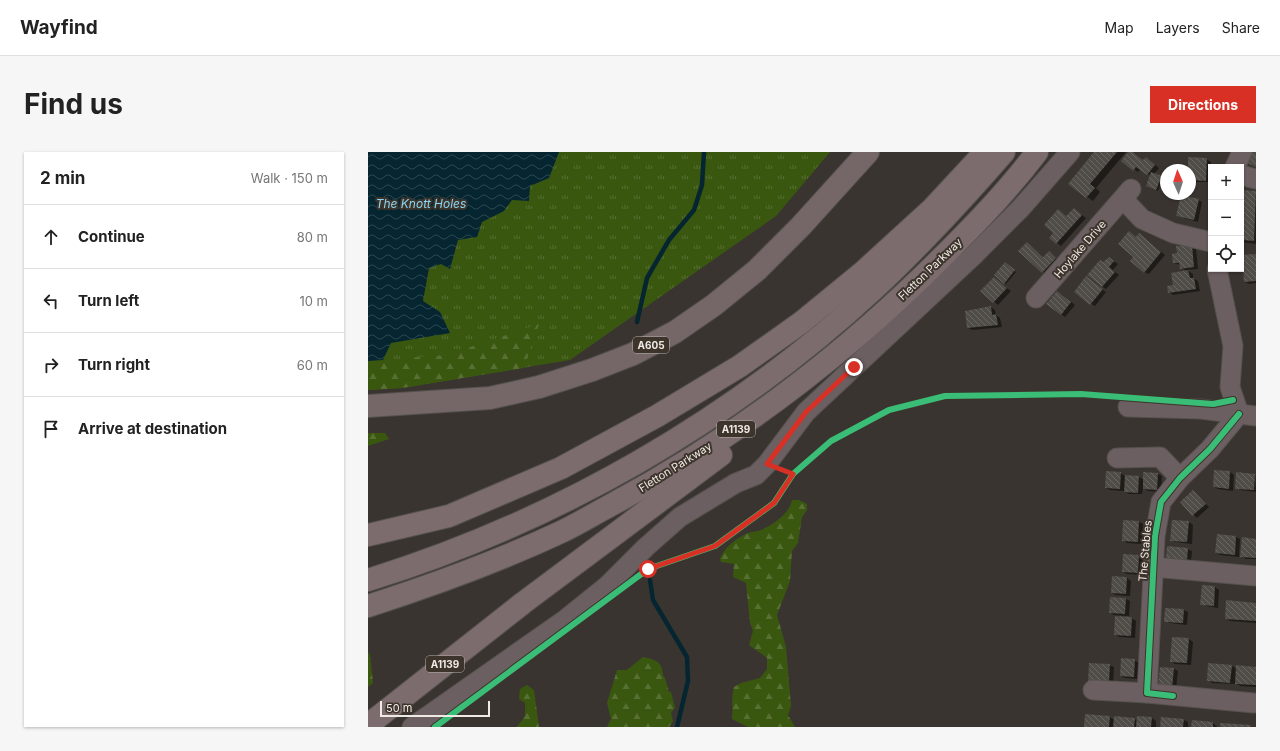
<!DOCTYPE html>
<meta charset="utf-8">
<style>
:root{--surface:#fff;--page:#f6f6f6;--text:#222;--muted:#767676;--line:#e0e0e0;--accent:#d93025}
body{margin:0;font-family:Inter,sans-serif;background:var(--page);color:var(--text)}
.controls{position:absolute;right:12px;top:12px;display:grid;overflow:hidden;border-radius:0px;box-shadow:0 1px 3px #0004}
.controls button{width:36px;height:36px;display:grid;place-items:center;padding:0;border:0;border-bottom:1px solid var(--line);background:var(--surface);color:var(--text);font:20px sans-serif}
.compass{position:absolute;left:792px;top:12px;width:36px;height:36px;border-radius:50%;background:var(--surface);box-shadow:0 1px 3px #0004;rotate:357deg}
.scale{position:absolute;left:12px;bottom:10px;width:110px;box-sizing:border-box;padding-left:4px;border:2px solid #f0eae5;border-top:0;font-size:11px;line-height:14px;white-space:nowrap;color:#f0eae5;-webkit-text-stroke:3px #3d342c;paint-order:stroke}
.stop{position:absolute;width:12px;height:12px;margin:-9px;border:3px solid #d93025;border-radius:50%;background:#fff}
.stop.end{background:#d93025;border-color:#fff;box-shadow:0 1px 4px #0008}
.list{margin:0;padding:0;list-style:none}
h2{display:flex;justify-content:space-between;align-items:center;height:52px;margin:0;padding:0 16px;font-size:17px}
h2 small{font-size:13px;font-weight:400;color:var(--muted)}
.list li{display:grid;grid-template-columns:26px 1fr auto;gap:12px;align-items:center;box-sizing:border-box;height:64px;padding:0 16px;border-top:1px solid var(--line)}
.list b{display:block;font-size:15px;white-space:nowrap}
.list em{font-size:13px;font-style:normal;color:var(--muted)}
.icon{flex:none;width:22px;height:22px;fill:none;stroke:currentColor;stroke-width:2;stroke-linecap:round;stroke-linejoin:round}
.map{position:relative;flex:none;width:888px;height:575px;overflow:hidden;border-radius:0px}
header{display:flex;align-items:center;gap:24px;box-sizing:border-box;height:56px;padding:0 20px;background:var(--surface);border-bottom:1px solid var(--line)}
header strong{font-size:19px}
nav{display:flex;gap:22px;margin-inline-start:auto;font-size:14px}
.intro{display:flex;align-items:center;justify-content:space-between;box-sizing:border-box;height:96px;padding:0 24px}
h1{margin:0;font-size:28px}
.button{padding:10px 18px;border-radius:0px;background:var(--accent);color:#fff;font-size:14px;font-weight:700}
main{display:flex;gap:24px;padding:0 24px}
aside{flex:1;background:var(--surface);border-radius:0px;box-shadow:0 1px 3px #0004}
.map>svg:first-child{display:block}
</style>
<header>
<strong>Wayfind</strong>
<nav><a>Map</a><a>Layers</a><a>Share</a></nav>
</header>
<div class="intro"><h1>Find us</h1><a class="button">Directions</a></div>
<main>
<aside>
<h2>2 min<small>Walk · 150 m</small></h2>
<ul class="list">
<li><svg class="icon" aria-label="ahead" viewBox="0 0 24 24"><path d="M12 20V5M6 11l6-6 6 6"/></svg><div><b>Continue</b></div><em>80 m</em></li>
<li><svg class="icon" aria-label="left" viewBox="0 0 24 24"><path d="M17 20v-9H6M10 6l-5 5 5 5"/></svg><div><b>Turn left</b></div><em>10 m</em></li>
<li><svg class="icon" aria-label="right" viewBox="0 0 24 24"><path d="M7 20v-9h11M14 6l5 5-5 5"/></svg><div><b>Turn right</b></div><em>60 m</em></li>
<li><svg class="icon" aria-label="arrive" viewBox="0 0 24 24"><path d="M6 21V4h12l-3 4 3 4H6"/></svg><div><b>Arrive at destination</b></div></li>
</ul>
</aside>
<div class="map">
<svg width="888" height="575" viewBox="0 0 888 575">
<defs>
<pattern id="grass-tufts" width="24" height="20" patternUnits="userSpaceOnUse"><rect width="24" height="20" fill="#3a570f"/><path d="M3 7l-1-3M5 7V3M7 7l1-3M15 17l-1-3M17 17v-4M19 17l1-3" fill="none" stroke="#576f32"/></pattern>
<pattern id="forest-firs" width="22" height="20" patternUnits="userSpaceOnUse"><rect width="22" height="20" fill="#3a570f"/><path d="M5 1l3.5 6h-7zM16 11l3.5 6h-7z" fill="#576f32"/></pattern>
<pattern id="water-waves" width="16" height="10" patternUnits="userSpaceOnUse"><rect width="16" height="10" fill="#052631"/><path d="M0 5q4-4 8 0t8 0" fill="none" stroke="#2a464f"/></pattern>
<pattern id="building-back-hatch" width="6" height="6" patternUnits="userSpaceOnUse"><rect width="6" height="6" fill="#504c48"/><path d="M-1 5l2 2M0 0l6 6M5-1l2 2" fill="none" stroke="#6a6662"/></pattern>
</defs>
<rect width="100%" height="100%" fill="#393430"/>
<!-- grass -->
<polygon fill="url(#grass-tufts)" points="0,0 462,0 408,64 202,208 34,236 0,238"/>
<!-- forest -->
<g fill="url(#forest-firs)">
<polygon points="171,172 156,216 34,236 0,238 0,209 78,203"/>
<polygon points="0,281 17,281 21,287 0,294"/>
<path d="M424 348H431L439 352V358L434 365 430 391 424 399 422 429 409 463 418 495 423 554 420 563 427 575H380L364 567C365 555 363 547 366 535L373 531 392 526 399 517V506L381 493 385 479 382 471 378 431 365 425 366 412 353 410 352 407C356 396 367 387 378 382 383 379 389 380 393 378 405 373 422 361 424 348Z"/>
<polygon points="0,500 2,503 5,531 0,535"/>
<path d="M275 505C288 508 294 509 295 523L297 526 301 540H303L307 556 303 561 305 569 301 575H239L243 567 239 551 249 518H259Z"/>
<polygon points="159,533 166,538 171,575 149,575 157,564 157,551 151,547 152,537"/>
</g>
<!-- water -->
<polygon fill="url(#water-waves)" points="0,0 191,0 181,26 162,34 161,49 144,48 136,59 114,70 109,85 90,88 82,117 73,112 61,116 55,149 72,160 82,181 23,191 15,208 0,209"/>
<!-- shadow -->
<g fill="#0007">
<polygon points="727,0 758,0 728,36 732,40 725,49 701,32"/>
<polygon points="761,0 767,1 776,9 778,6 791,16 786,22 795,25 790,39 781,35 783,24 773,17 770,20 754,9"/>
<polygon points="838,7 843,10 842,30 822,30 821,18"/>
<polygon points="873,39 888,40 888,92 873,90"/>
<polygon points="830,48 834,50 830,70 809,64"/>
<polygon points="706,57 718,66 693,94 683,86"/>
<polygon points="775,85 797,103 781,122 776,120 768,86"/>
<polygon points="659,91 676,105 681,100 692,109 679,123 675,120"/>
<polygon points="823,94 828,96 830,117 819,118 825,122 825,126 830,129 832,139 805,143 801,140 819,119 813,116 812,113 806,111 810,102"/>
<polygon points="888,103 888,131 881,132 877,130"/>
<polygon points="741,106 750,112 745,118 751,123 738,137 733,134 736,111"/>
<polygon points="639,112 648,120 638,132 636,131"/>
<polygon points="626,126 643,139 630,153 614,139"/>
<polygon points="723,128 738,140 727,154 723,152"/>
<polygon points="693,142 707,153 697,165 693,162"/>
<polygon points="623,155 627,158 628,163 632,166 634,175 605,178 600,176 607,157"/>
<polygon points="847,319 862,320 866,323 865,339 850,337 846,335"/>
<polygon points="752,321 757,324 771,325 776,328 790,322 794,324 793,340 780,339 775,336 774,342 761,342 756,339 742,338 738,336"/>
<polygon points="887,322 888,340 872,338 868,336"/>
<polygon points="825,339 841,355 829,366 813,350"/>
<polygon points="805,369 821,370 825,373 824,392 807,390 803,388"/>
<polygon points="771,370 775,372 774,392 759,391 755,388"/>
<polygon points="868,385 872,387 871,405 852,403 848,401"/>
<polygon points="888,388 888,407 878,407 873,404"/>
<polygon points="819,397 824,399 823,410 803,409"/>
<polygon points="770,404 775,407 774,423 759,422 755,420"/>
<polygon points="759,426 763,429 762,444 748,443 744,441"/>
<polygon points="835,434 847,435 851,438 850,456 838,454 833,452"/>
<polygon points="758,447 762,449 761,464 746,463 742,461"/>
<polygon points="888,452 888,471 862,469 858,466"/>
<polygon points="798,457 816,458 820,460 819,473 801,471 797,469"/>
<polygon points="763,466 768,469 767,486 751,485 747,482"/>
<polygon points="804,486 821,487 825,490 823,513 807,512 803,510"/>
<polygon points="766,508 771,511 770,527 757,526 753,524"/>
<polygon points="741,513 746,515 745,532 725,531 721,528"/>
<polygon points="864,514 869,517 888,516 888,535 872,534 867,531 867,532 844,531 840,528"/>
<polygon points="805,516 810,519 808,537 795,536"/>
<polygon points="741,565 747,568 766,567 770,569 770,565 784,566 788,569 788,575 717,575"/>
<polygon points="816,568 820,570 820,575 793,575"/>
<polygon points="845,571 849,575 824,575"/>
</g>
<g fill="none" stroke-linecap="round" stroke-linejoin="round">
<!-- stream -->
<g stroke="#052631" stroke-width="4.5">
<polyline points="269,170 279,126 301,88 326,58 334,33 336,0"/>
<polyline points="282,428 285,448 319,505 320,529 309,575"/>
</g>
</g>
<!-- building -->
<g fill="url(#building-back-hatch)">
<polygon points="726,0 749,0 722,32 727,36 718,46 700,32"/>
<polygon points="760,0 765,0 775,8 778,5 787,13 779,23 768,15 765,19 753,9"/>
<polygon points="881,0 888,0 888,15 877,10"/>
<polygon points="820,5 839,6 838,29 822,28 822,18 820,18"/>
<polygon points="783,20 794,24 788,38 778,34"/>
<polygon points="873,38 888,39 886,89 873,88"/>
<polygon points="813,43 831,47 826,68 808,64"/>
<polygon points="706,56 714,63 688,92 681,86 685,81 676,73 690,57 698,64"/>
<polygon points="761,79 768,85 771,81 793,100 776,121 762,109 765,105 750,92"/>
<polygon points="659,90 675,105 681,99 688,106 674,121 650,99"/>
<polygon points="824,93 826,115 812,117 811,111 805,111 804,102 809,101 808,94"/>
<polygon points="888,102 888,129 876,130 874,103"/>
<polygon points="741,105 746,109 741,115 747,120 734,135 719,123 732,108 735,110"/>
<polygon points="637,110 647,118 636,132 626,123"/>
<polygon points="820,118 822,126 826,126 828,137 800,141 799,134 805,133 803,121"/>
<polygon points="718,124 735,137 722,153 706,140"/>
<polygon points="626,125 639,136 625,151 612,139"/>
<polygon points="689,139 703,150 693,163 678,152"/>
<polygon points="623,154 624,163 628,162 630,173 599,176 597,159"/>
<polygon points="846,318 862,319 861,337 845,335"/>
<polygon points="738,319 753,320 752,337 737,336"/>
<polygon points="775,320 790,321 789,338 775,337"/>
<polygon points="868,320 887,322 886,338 867,337"/>
<polygon points="757,323 771,324 770,341 756,340"/>
<polygon points="825,338 838,352 824,364 812,350"/>
<polygon points="755,368 771,369 770,390 754,389"/>
<polygon points="804,368 821,369 819,390 802,389"/>
<polygon points="849,382 868,384 867,403 847,401"/>
<polygon points="874,385 888,387 888,406 872,405"/>
<polygon points="799,394 820,396 819,408 798,407"/>
<polygon points="755,402 771,403 770,421 754,420"/>
<polygon points="744,424 759,425 758,442 743,441"/>
<polygon points="834,433 847,434 846,454 832,453"/>
<polygon points="742,445 758,446 757,462 741,461"/>
<polygon points="858,448 888,451 888,469 857,467"/>
<polygon points="797,456 816,457 815,471 796,470"/>
<polygon points="747,464 764,465 763,484 746,483"/>
<polygon points="804,485 821,486 819,511 802,510"/>
<polygon points="753,506 767,507 766,525 752,524"/>
<polygon points="721,511 742,512 741,530 720,529"/>
<polygon points="840,511 864,513 862,531 839,529"/>
<polygon points="868,513 888,515 888,533 867,532"/>
<polygon points="792,515 806,516 804,536 790,534"/>
<polygon points="717,562 742,564 741,575 716,575"/>
<polygon points="746,564 767,566 766,575 745,575"/>
<polygon points="769,564 784,565 783,575 768,575"/>
<polygon points="793,565 816,567 815,575 792,575"/>
<polygon points="824,568 845,570 845,575 823,575"/>
<polygon points="852,571 883,573 882,575 852,575"/>
</g>
<g fill="none" stroke-linecap="round" stroke-linejoin="round">
<!-- minor casing -->
<g stroke="#55514e" stroke-width="21">
<g id="minor">
<polyline points="867,15 874,0"/>
<polyline points="873,23 888,27"/>
<polyline points="755,47 774,67 805,81 843,90"/>
<polyline points="849,117 865,194 862,235 871,262"/>
<polyline points="668,146 763,37"/>
<polyline points="760,255 833,257 888,264"/>
<polyline points="871,262 842,297 812,326 793,350 787,384 779,541 886,551"/>
<polyline points="749,306 792,305 812,326"/>
<polyline points="785,415 888,424"/>
<polyline points="725,538 779,541"/>
<polyline points="44,575 198,467 239,434 278,395 312,365 368,331 388,323 399,312 438,260 606,103 652,57 702,0"/>
</g>
</g>
<!-- major casing -->
<g stroke="#55514e" stroke-width="24">
<polyline id="major" points="0,254 122,246 171,235 224,218 265,202 307,180 346,153 389,118 433,74 500,0"/>
</g>
<!-- highway casing -->
<g stroke="#55514e" stroke-width="24">
<g id="highway">
<polyline points="0,383 81,364 193,316 289,264 372,214 434,170 495,120 565,56 617,0"/>
<path d="M0 428C187 370 364 269 507 136 553 93 595 47 636 0"/>
<path d="M0 454C65 433 131 409 193 380 210 372 226 362 243 353 357 292 462 214 555 124 595 85 635 45 669 0"/>
<polyline points="0,573 155,451 353,303"/>
</g>
</g>
<!-- minor -->
<use href="#minor" stroke="#6c5f61" stroke-width="19"/>
<!-- major -->
<use href="#major" stroke="#756768" stroke-width="22"/>
<!-- highway -->
<use href="#highway" stroke="#7c6c6e" stroke-width="22"/>
<!-- cycleway casing -->
<g stroke="#3d342c" stroke-width="8">
<g id="cycleway">
<polyline points="805,544 779,541 787,384 793,350 812,326 842,297 871,262"/>
<polyline points="67,575 280,417 347,394 406,351 425,322 463,289 521,258 577,244 713,242 845,252 865,248"/>
</g>
</g>
<!-- cycleway -->
<use href="#cycleway" stroke="#3abd76" stroke-width="6"/>
</g>
<g fill="none" stroke-linecap="round" stroke-linejoin="round">
<!-- route -->
<polyline stroke="#d93025" stroke-width="5" points="280,417 347,394 406,351 425,322 399,312 438,260 486,215"/>
</g>
<g text-anchor="middle" stroke-width="4" stroke-linejoin="round" paint-order="stroke">
<!-- shield labels -->
<g fill="#3d342c" stroke="#bab3ae" stroke-width="1">
<rect x="265" y="185" width="36" height="16" rx="3"/>
<rect x="349" y="269" width="38" height="16" rx="3"/>
<rect x="58" y="504" width="38" height="16" rx="3"/>
</g>
<g font-size="10" font-weight="bold" fill="#f0eae5">
<text x="283" y="197">A605</text>
<text x="368" y="281">A1139</text>
<text x="77" y="516">A1139</text>
</g>
<!-- street labels -->
<g font-size="11" fill="#f0eae5" stroke="#3d342c">
<text transform="translate(712 97) rotate(-49)" y="4">Hoylake Drive</text>
<text transform="translate(562 117) rotate(-44)" y="4">Fletton Parkway</text>
<text transform="translate(307 315) rotate(-32)" y="4">Fletton Parkway</text>
<text transform="translate(777 399) rotate(-85)" y="4">The Stables</text>
</g>
<!-- water labels -->
<g font-size="12" font-style="italic" fill="#89d7f4" stroke="#3d342c">
<text x="53" y="56">The Knott Holes</text>
</g>
</g>
</svg>
<div class="controls">
<button>+</button>
<button>−</button>
<button><svg class="icon" aria-label="locate" viewBox="0 0 24 24"><circle cx="12" cy="12" r="6"/><path d="M12 2v4M12 18v4M2 12h4M18 12h4"/></svg></button>
</div>
<svg class="compass" viewBox="-18 -18 36 36"><path d="M0-13l5 13h-10z" fill="#e53935"/><path d="M0 13l5-13h-10z" fill="#767676"/></svg>
<div class="scale">50 m</div>
<div class="stop" style="left:280px;top:417px"></div>
<div class="stop end" style="left:486px;top:215px"></div>
</div>
</main>
